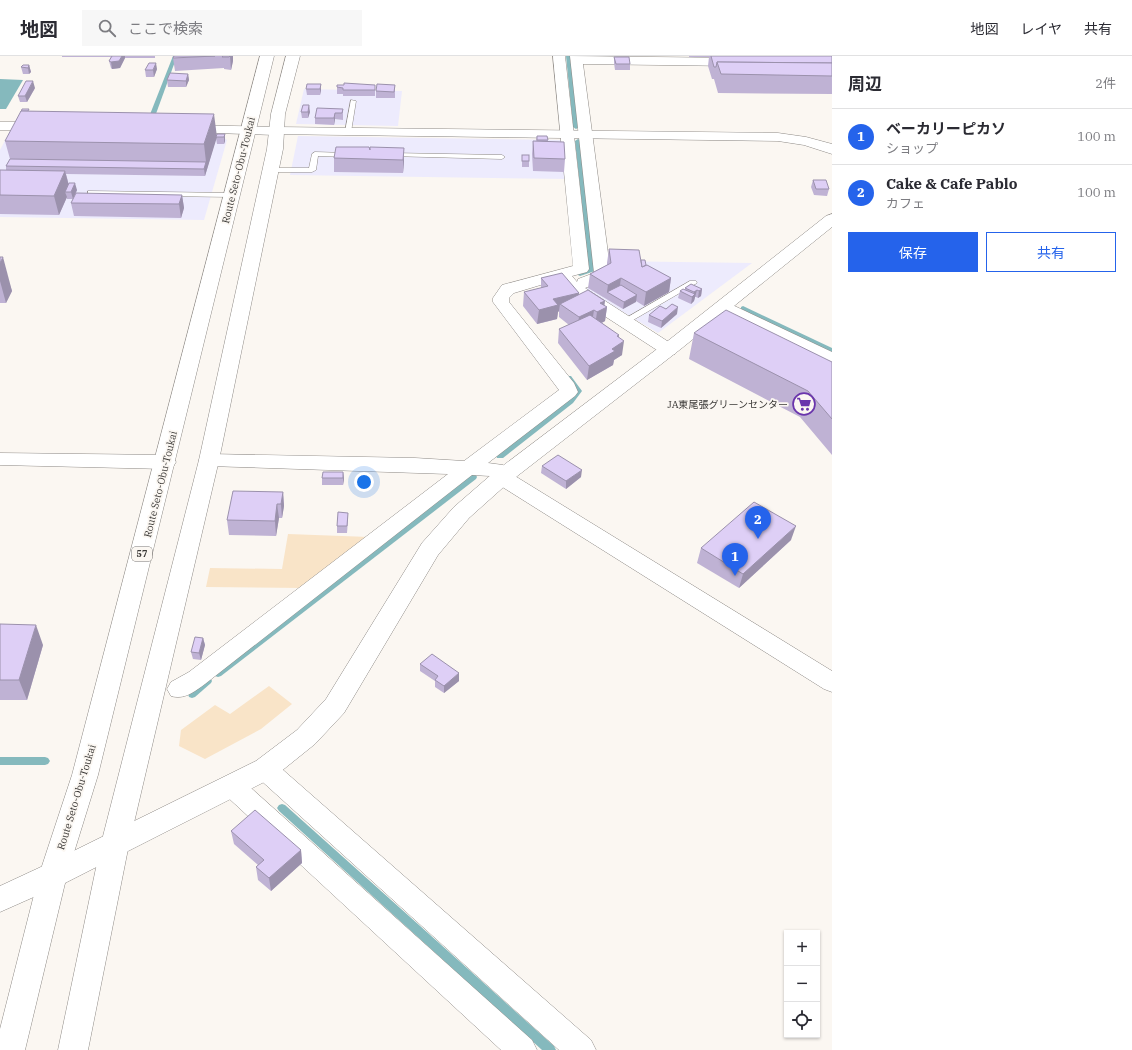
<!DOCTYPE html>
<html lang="ja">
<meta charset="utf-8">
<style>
:root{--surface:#fff;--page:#f7f7f7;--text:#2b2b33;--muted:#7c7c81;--line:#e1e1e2;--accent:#2563eb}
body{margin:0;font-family:"IBM Plex Serif","Noto Sans JP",serif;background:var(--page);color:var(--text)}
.controls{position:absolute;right:12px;bottom:12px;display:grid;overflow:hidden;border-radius:0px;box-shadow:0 1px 3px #0004}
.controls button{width:36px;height:36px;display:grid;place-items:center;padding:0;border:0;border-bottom:1px solid var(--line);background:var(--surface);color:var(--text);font:20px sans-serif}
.you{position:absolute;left:364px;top:426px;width:14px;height:14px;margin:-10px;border:3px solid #fff;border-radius:50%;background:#1a73e8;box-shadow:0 0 0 6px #1a73e833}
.badge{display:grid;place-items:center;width:26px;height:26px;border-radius:50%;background:var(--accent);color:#fff;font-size:13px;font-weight:700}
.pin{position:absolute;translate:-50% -33px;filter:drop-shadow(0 1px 2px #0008)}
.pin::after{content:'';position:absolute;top:21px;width:14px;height:12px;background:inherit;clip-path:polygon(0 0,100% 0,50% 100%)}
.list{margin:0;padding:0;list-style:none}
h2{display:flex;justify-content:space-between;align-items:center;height:52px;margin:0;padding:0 16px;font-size:17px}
h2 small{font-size:13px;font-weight:400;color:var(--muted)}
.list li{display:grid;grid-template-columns:26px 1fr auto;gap:12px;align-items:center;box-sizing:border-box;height:56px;padding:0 16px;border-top:1px solid var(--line)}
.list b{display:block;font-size:15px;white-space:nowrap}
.list p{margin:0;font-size:13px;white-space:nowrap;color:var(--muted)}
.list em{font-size:13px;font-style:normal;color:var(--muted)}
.actions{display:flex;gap:8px;padding:12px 16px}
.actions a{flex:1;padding:9px 0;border:1px solid var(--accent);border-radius:0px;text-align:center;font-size:14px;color:var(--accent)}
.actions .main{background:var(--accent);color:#fff}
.icon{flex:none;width:22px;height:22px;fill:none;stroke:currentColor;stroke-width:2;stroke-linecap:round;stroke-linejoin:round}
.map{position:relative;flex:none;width:832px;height:994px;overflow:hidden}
header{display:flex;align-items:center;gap:24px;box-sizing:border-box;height:56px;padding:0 20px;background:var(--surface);border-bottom:1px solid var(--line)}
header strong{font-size:19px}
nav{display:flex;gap:22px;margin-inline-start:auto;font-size:14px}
.search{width:280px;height:36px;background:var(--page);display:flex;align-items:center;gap:10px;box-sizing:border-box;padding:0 14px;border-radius:0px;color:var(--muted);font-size:15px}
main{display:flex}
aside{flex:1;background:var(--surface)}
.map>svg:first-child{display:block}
</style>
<header>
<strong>地図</strong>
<div class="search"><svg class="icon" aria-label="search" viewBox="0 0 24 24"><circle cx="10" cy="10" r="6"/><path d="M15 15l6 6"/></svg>ここで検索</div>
<nav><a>地図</a><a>レイヤ</a><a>共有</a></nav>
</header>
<main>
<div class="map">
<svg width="832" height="994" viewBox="0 0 832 994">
<rect width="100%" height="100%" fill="#fbf7f2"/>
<!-- industrial -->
<g fill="#edebfd">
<polygon points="304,33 402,35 398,70 296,68"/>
<polygon points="10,75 218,78 227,84 204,164 0,161 0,94"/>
<polygon points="298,80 565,84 569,123 290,119"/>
<polygon points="605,205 752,207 658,277 585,233 606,221"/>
</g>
<!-- green -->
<g fill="#f9e4c8">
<polygon points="288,478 369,481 304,532 206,531 210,512 282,513"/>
<polygon points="269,630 292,648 261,673 205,703 179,690 181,674 215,649 230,658"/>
</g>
<!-- water -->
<polygon fill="#85b9bd" points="0,23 23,24 6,53 0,53"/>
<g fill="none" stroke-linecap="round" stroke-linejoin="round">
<!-- stream -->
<g fill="#85b9bd" fill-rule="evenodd">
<polygon points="173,0 177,0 153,66 148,67 147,66"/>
<polygon points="566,0 570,0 579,71 576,73 573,71"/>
<polygon points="578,83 581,85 595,215 580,220 578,219 578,217 589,214 575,85"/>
<polygon points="743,250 832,292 832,297 741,253 741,251"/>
<polygon points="567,320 571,320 582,335 573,347 503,402 497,402 496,400 497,398 569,343 575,335 566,322"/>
<polygon points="473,418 476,419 477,421 476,423 221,620 218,621 215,620 214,618 215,616 470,419"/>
<polygon points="208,622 211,623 212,625 211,627 195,641 192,642 189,641 188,638 189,635 205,623"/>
<polygon points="0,701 45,701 48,702 50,705 48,708 45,709 0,709"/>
<polygon points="282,748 285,749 554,990 556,994 542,994 279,755 277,752 279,749"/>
</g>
<!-- service casing -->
<g stroke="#8e8a86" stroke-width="1">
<g id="service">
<polygon points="351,44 356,45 351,76 348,78 345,76"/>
<polygon points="315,96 347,97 350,99 347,101 318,100 316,114 312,116 271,116 267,114 271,112 309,112 312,98"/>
<polygon points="391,97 502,99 505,101 502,103 389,100 388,99"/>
<polygon points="88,135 232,137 236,139 232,141 91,139 88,139"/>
<polygon points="690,225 696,225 697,227 628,267 625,267 621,265"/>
</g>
</g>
<!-- minor casing -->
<g stroke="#8e8a86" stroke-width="1">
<g id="minor">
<path d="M553 0H565L589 213 587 216 572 220 577 226 578 223 594 217 570 0 737 2 743 6 737 10 583 8 611 220 609 223 585 232 675 290 678 294 675 298 669 299 663 298 566 235 557 224 514 237 509 242V246L574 327 578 336 575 340 488 407 503 409 510 417 832 615V636L824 633 496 427 490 420 472 419 205 628C194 636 184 644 171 640L167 633 171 626 189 616 448 418 209 410 202 409 199 404 202 399 209 398 415 402 464 405 559 334 493 246V242L502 229 573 210Z"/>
<polygon points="0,66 42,66 47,67 49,70 47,73 42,74 0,74"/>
<polygon points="187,69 276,71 281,72 283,75 281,78 276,79 182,76 180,73 182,70"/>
<polygon points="724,245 832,296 832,308 718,254 716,250 718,246"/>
<polygon points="0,397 166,399 173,401 176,406 173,411 166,413 0,409"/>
<polygon points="265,703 274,706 591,984 596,994 559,994 256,720 253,713 256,706"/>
<polygon points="232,719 241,723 532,984 537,994 501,994 223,737 220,730 223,723"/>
</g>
</g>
<!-- tertiary casing -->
<g stroke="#8e8a86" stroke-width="1">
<g id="tertiary">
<polygon points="276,71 778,77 806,81 832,88 832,98 804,89 778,85 271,78 269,75 271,72"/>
<polygon points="832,158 832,171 682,292 507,428 469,462 438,499 344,657 315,688 274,721 63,828 0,856 0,830 43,810 256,705 297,674 326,643 422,487 454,451 492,418 669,284 826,160"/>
</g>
</g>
<!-- primary casing -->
<g stroke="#8e8a86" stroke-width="1">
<g id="primary">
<polygon points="260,0 274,0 98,719 67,819 25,994 0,994 0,973 39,819 72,719"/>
<polygon points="286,0 300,0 285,58 283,93 219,404 129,788 88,994 58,994 101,788 199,404 267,93 271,58"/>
</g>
</g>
<!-- service -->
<use href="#service" fill="#fff" fill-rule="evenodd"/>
<!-- minor -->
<use href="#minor" fill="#fff" fill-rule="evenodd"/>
<!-- tertiary -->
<use href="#tertiary" fill="#fff" fill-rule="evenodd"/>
<!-- primary -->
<use href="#primary" fill="#fff" fill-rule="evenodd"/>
</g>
<!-- wall -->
<g fill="#bfb2d4">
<polygon points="62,0 155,0 155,2 125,2 120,12 112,13 111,12 109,5 111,1 62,1"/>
<polygon points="174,0 233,0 233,5 231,14 224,13 224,12 175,15 173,2"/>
<polygon points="689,0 832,0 832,38 718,37 714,23 712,23 708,10 709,1 689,1"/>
<polygon points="614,1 630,8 630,14 615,14 614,7"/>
<polygon points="29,9 31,16 29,18 23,18 21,11"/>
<polygon points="157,13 154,21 146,21 145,14"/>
<polygon points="188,18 189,24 186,31 168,31 167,24"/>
<polygon points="321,28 321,34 320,39 307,39 306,33"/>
<polygon points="375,29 375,40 343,40 343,38 337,38 337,31"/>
<polygon points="395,29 395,42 376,42 376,35"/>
<polygon points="35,32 27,46 20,46 18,40"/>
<polygon points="343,53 343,64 335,63 334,69 315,68 315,62"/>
<polygon points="29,55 217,80 225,78 225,85 224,88 217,88 216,82 205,120 66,118 69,129 77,134 73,143 67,143 67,141 59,159 0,158 0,114 6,114 6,110 10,103 5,85"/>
<polygon points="301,56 310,56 308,62 302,62"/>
<polygon points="537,80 547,80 548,85 565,103 564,116 533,115 532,98 533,85 536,85"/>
<polygon points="404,92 404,105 403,117 334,116 334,102 370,94"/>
<polygon points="522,99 529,105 529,111 522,111"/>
<polygon points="813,124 829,133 827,140 814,139 811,131"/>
<polygon points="182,139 184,152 181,162 74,160 71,147"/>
<polygon points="609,193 641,205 646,209 671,222 669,236 644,250 636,245 623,253 588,232 590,218 607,209 607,207"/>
<polygon points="0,201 12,235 6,247 0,247"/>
<polygon points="541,222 579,237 579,239 607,251 605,265 602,267 619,281 622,299 614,304 613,309 587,324 558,287 559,273 569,269 559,261 559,255 558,256 557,263 537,268 523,250 524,236 541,232"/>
<polygon points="685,232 702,233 701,240 698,242 696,241 695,241 694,245 691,248 678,242 680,235 685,234"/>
<polygon points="677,258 661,272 648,266 649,259"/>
<polygon points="694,277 832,306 832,399 800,361 689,303"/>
<polygon points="542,410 581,421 566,433 541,417"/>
<polygon points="343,416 344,423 343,429 322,429 322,422"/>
<polygon points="283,436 284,450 282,462 279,462 276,480 229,479 227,464"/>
<polygon points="348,457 348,464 347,477 337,477 337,470"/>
<polygon points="791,484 739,532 697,507 701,492"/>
<polygon points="0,568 43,589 27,644 0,644"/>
<polygon points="203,582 205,589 201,604 193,603 191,596"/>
<polygon points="420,608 459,625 444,637 435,631 435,625 420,615"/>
<polygon points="231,775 301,794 302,807 271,835 258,824 256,811 258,809 234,788"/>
</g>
<!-- shaded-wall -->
<g fill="#9b91ac">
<polygon points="122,0 125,0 125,2 120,12 112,13 111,6"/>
<polygon points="230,0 233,0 233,5 231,14"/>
<polygon points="156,7 157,13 154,21 153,14"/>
<polygon points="29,9 31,16 29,18 28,12"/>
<polygon points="188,18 189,24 186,31 186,25"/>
<polygon points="33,25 35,32 27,46 25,40"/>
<polygon points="321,28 321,34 320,39 320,33"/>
<polygon points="309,49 310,56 308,62 308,56"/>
<polygon points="335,57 335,63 334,69 334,62"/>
<polygon points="214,58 217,81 205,120 204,113 206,106 204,88"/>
<polygon points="225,78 225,85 224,88 224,81"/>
<polygon points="404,92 404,105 403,117 403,104"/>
<polygon points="65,115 70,134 65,136 67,141 59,159 54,140"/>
<polygon points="75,127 77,134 73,143 71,136"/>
<polygon points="182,139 184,152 181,162 179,148"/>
<polygon points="3,201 12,235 6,247 0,225 0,207"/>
<polygon points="621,222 619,236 607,236 606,243 608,229"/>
<polygon points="671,222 669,236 644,250 646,236"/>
<polygon points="702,233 701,240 698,242 699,235"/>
<polygon points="697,234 694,245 691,248 692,241 693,240 694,236"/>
<polygon points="579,237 578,251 560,248 559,255 558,256 557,263 537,268 539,254 553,243"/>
<polygon points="637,239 636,246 623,253 624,246"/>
<polygon points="605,245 604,253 607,251 605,265 595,270 597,256 600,247"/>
<polygon points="678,251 677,258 661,272 662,265"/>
<polygon points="594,254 592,267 577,274 579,261"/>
<polygon points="619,279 618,289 624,285 622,299 614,304 613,309 587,324 589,310 612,293 617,280"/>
<polygon points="582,414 581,421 566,433 566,425"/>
<polygon points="343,416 344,423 343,429"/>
<polygon points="283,436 284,450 282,462 281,448"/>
<polygon points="277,448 279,462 276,480 275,465"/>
<polygon points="796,470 791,484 739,532 743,518"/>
<polygon points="36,569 43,589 27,644 19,624"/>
<polygon points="203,582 205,589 201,604 199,597"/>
<polygon points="459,617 459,625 444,637 444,630"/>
<polygon points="301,794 302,807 271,835 269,822"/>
</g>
<!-- building -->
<g fill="#decff6" stroke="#9b91ac">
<polygon points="112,0 122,0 119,5 111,6 109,5"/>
<polygon points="174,0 215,0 173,2"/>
<polygon points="223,0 230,0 229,1 222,1"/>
<polygon points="711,0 832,0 832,7 717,6 716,11 714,11"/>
<polygon points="614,1 629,1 630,8 616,8"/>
<polygon points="717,6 832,7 832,20 721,18"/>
<polygon points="149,7 156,7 153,14 145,14"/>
<polygon points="23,9 29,9 28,12 21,11"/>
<polygon points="170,17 188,18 186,25 167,24"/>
<polygon points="26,25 33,25 25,40 18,40"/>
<polygon points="344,27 375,29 375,34 343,34 343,32 337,31 337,29 344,29"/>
<polygon points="307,28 321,28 320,33 306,33"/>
<polygon points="377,28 395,29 394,36 376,35"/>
<polygon points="303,49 309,49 308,56 301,56"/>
<polygon points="317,52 343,53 342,57 335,57 334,62 315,62"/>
<polygon points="22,53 29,53 28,55 21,55 21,56"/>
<polygon points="21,55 214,58 204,88 5,85"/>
<polygon points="217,78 225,78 224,81 216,81"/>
<polygon points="537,80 547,80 548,84 537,84"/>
<polygon points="533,85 564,86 565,103 534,102"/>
<polygon points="336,91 369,91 370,94 370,91 404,92 403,104 334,102"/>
<rect x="522" y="99" width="7" height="6"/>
<polygon points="10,103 206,106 204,113 6,110"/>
<polygon points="0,114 65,115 54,140 0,139"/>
<polygon points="813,124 826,124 829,133 816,133"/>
<polygon points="69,127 75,127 71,136 65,136"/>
<polygon points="76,137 182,139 179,148 71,147"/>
<polygon points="609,193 639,194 642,211 647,209 671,222 646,236 621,222 608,229 590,218 611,207"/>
<polygon points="0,201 3,201 0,207"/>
<polygon points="641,204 645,204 646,209 642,211"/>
<polygon points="562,217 579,237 553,243 558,249 539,254 524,236 548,230 541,222"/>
<polygon points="691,228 702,233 699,235 697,234 694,236 685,232"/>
<polygon points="621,229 637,239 624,246 607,236"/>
<polygon points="683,233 695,238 692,241 680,235"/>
<polygon points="588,234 605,245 600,247 607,251 597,256 594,254 579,261 560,248"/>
<polygon points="672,248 678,251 662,265 649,259 660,250 666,253"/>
<polygon points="726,254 832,306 832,363 808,335 694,277"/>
<polygon points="590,259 619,279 617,280 624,285 612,293 615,295 589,310 559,273"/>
<polygon points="558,399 582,414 566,425 542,410"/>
<polygon points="323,416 343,416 343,422 322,422"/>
<polygon points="233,435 283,436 281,448 277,448 275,465 227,464"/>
<polygon points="754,446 796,470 743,518 701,492"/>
<polygon points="338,456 348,457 347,470 337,470"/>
<polygon points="0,568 36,569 19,624 0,624"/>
<polygon points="195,581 203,582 199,597 191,596"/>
<polygon points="432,598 459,617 444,630 435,624 438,620 420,608"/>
<polygon points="255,754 301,794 269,822 256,811 264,804 231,775"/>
</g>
<!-- icons -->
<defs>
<g id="supermarket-ring" transform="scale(1.15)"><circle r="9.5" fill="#fbf7f2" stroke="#6a35ac" stroke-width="1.5"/><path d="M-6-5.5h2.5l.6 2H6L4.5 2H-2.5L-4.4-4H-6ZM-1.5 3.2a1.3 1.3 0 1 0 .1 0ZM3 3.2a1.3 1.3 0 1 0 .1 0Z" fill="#6a35ac"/></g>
</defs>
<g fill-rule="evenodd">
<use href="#supermarket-ring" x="804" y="348"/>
</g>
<g text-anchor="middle" stroke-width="3.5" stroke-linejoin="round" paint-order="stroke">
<!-- shield labels -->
<rect fill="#fbf7f2" stroke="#74716e" stroke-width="1" x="132" y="491" width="20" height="14" rx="3"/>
<g font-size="9" font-weight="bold" fill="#3a3836">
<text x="142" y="501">57</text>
</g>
<!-- street labels -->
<g font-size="10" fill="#3a3836" stroke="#fbf7f2">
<text transform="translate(238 114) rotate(-76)" y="4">Route Seto-Obu-Toukai</text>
<text transform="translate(160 428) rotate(-76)" y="4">Route Seto-Obu-Toukai</text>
<text transform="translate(76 741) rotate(-73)" y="4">Route Seto-Obu-Toukai</text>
</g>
<!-- poi labels -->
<g font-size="10" fill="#3a3836" stroke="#fbf7f2" text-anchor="end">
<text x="788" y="352">JA東尾張グリーンセンター</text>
</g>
</g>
</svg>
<div class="controls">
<button>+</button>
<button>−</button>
<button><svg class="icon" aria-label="locate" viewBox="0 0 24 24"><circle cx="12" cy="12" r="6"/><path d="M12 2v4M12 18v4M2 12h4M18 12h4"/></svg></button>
</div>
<div class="you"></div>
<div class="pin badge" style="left:735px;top:520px">1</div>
<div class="pin badge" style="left:758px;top:483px">2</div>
</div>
<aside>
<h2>周辺<small>2件</small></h2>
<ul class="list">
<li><span class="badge">1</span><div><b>ベーカリーピカソ</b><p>ショップ</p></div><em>100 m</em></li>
<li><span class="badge">2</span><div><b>Cake &amp; Cafe Pablo</b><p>カフェ</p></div><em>100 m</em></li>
</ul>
<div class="actions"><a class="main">保存</a><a>共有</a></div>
</aside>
</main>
